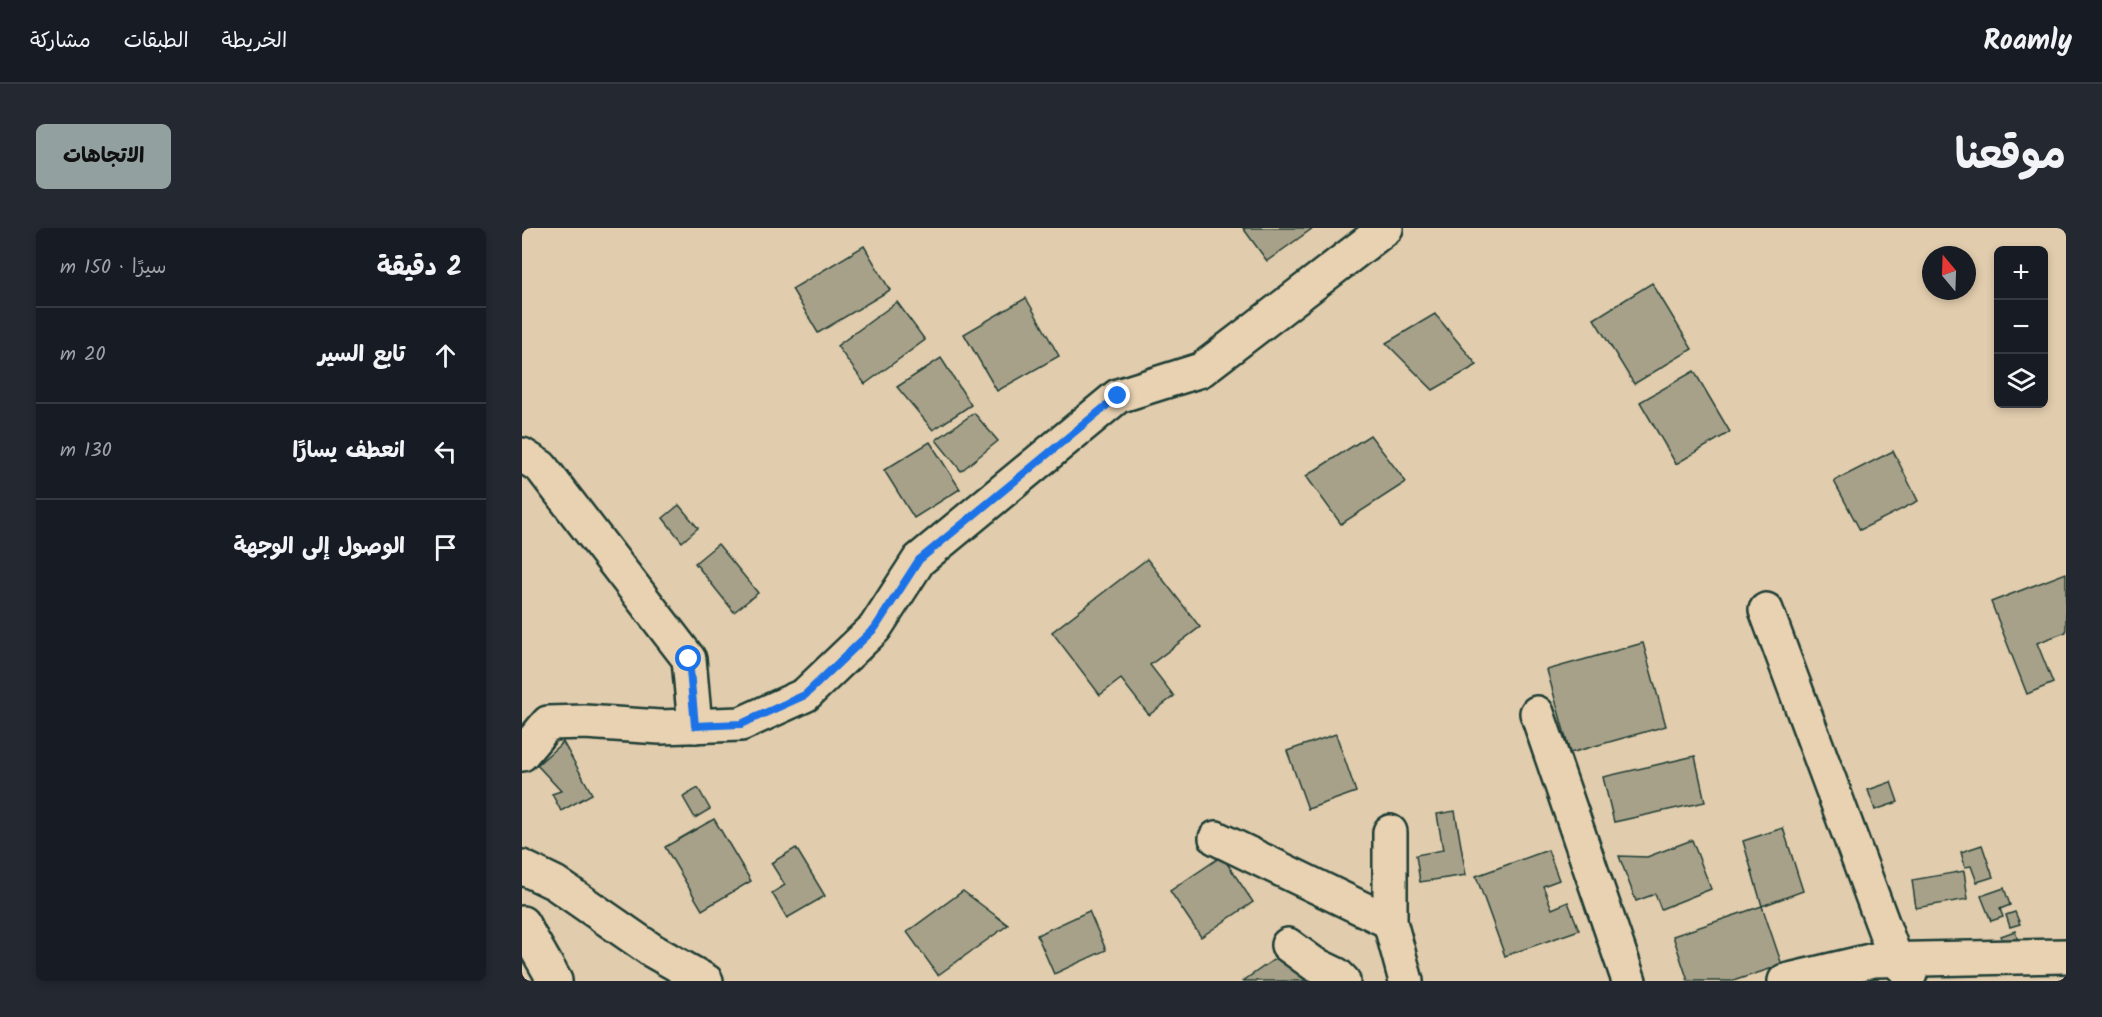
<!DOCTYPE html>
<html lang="ar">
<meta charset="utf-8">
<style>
:root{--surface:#171b24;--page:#242831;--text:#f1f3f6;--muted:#9ea1a6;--line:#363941;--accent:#92a19f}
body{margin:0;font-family:Kalam,"Playpen Sans Arabic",sans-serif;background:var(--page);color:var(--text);direction:rtl}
.controls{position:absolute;right:18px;top:18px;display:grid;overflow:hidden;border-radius:9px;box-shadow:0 3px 9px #0003}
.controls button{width:54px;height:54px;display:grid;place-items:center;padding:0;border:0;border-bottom:2px solid var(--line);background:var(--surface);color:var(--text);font:30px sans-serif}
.compass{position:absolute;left:1400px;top:18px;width:54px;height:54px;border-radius:50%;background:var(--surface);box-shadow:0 3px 9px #0003;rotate:341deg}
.stop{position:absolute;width:18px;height:18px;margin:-14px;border:4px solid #1a73e8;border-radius:50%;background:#fff}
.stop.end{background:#1a73e8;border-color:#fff;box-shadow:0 2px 6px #0008}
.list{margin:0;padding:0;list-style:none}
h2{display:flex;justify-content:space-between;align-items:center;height:78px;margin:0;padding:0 24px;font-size:26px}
h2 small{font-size:20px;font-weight:400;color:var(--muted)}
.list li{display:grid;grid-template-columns:39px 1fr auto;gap:18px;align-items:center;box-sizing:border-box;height:96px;padding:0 24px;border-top:2px solid var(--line)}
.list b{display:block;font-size:22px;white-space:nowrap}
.list em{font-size:20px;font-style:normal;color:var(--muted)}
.icon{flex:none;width:33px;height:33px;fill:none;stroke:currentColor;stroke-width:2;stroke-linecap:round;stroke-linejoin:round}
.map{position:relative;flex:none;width:1544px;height:753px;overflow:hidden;direction:ltr;border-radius:9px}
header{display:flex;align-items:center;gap:36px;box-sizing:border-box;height:84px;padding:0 30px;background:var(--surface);border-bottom:2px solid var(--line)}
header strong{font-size:28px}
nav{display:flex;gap:33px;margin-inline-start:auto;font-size:21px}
.intro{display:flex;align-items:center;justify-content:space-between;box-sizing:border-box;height:144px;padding:0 36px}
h1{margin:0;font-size:42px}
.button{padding:15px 27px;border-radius:9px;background:var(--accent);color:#111;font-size:21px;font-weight:700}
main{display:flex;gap:36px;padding:0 36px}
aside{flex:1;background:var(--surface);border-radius:9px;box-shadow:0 3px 9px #0003}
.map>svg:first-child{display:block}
</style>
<header>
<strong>Roamly</strong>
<nav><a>الخريطة</a><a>الطبقات</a><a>مشاركة</a></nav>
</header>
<div class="intro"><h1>موقعنا</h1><a class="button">الاتجاهات</a></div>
<main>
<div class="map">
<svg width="1544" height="753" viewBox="0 0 1544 753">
<rect width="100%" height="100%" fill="#e1ccad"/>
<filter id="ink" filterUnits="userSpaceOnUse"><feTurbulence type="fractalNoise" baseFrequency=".0167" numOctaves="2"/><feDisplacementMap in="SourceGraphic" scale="12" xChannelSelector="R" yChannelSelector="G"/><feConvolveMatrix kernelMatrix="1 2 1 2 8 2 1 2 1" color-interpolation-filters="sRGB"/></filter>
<g filter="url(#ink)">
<!-- building -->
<g fill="#a8a18a" stroke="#1f3d34" stroke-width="1.5">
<polygon points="721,0 791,0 745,33"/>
<polygon points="342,18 368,62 296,105 270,61"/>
<polygon points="1130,55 1170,121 1112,156 1072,91"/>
<polygon points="504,70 537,128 475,163 442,106"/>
<polygon points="375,74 403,112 343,156 315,118"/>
<polygon points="913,86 955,137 911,162 864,115"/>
<polygon points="419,130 449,177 411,202 375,159"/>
<polygon points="1172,143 1208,204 1154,236 1118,174"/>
<polygon points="452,185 476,213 439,243 414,212"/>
<polygon points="848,207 884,254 819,296 784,248"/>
<polygon points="408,214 438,261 392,290 362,242"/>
<polygon points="1371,223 1396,273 1338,302 1312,253"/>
<polygon points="157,277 176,300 160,314 141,290"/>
<polygon points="196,316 236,365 212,384 173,335"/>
<polygon points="625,331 678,399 628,437 652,468 627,487 599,451 578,467 530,404"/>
<polygon points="1544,345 1544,404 1515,415 1531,455 1505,466 1469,374"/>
<polygon points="1121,415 1144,498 1048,525 1025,442"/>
<polygon points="814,506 834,564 786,581 765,523"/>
<polygon points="41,514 70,566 39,583 30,566 39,563 15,537"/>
<polygon points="1173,528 1183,574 1092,594 1081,549"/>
<polygon points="1369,554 1376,574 1353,582 1346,562"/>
<polygon points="176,560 188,581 173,590 161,569"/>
<polygon points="933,583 944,647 898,654 894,627 921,622 915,586"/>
<polygon points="192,591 229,653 180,682 143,619"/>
<polygon points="1261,600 1281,663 1240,678 1221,613"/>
<polygon points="1170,612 1189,661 1139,681 1133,666 1114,673 1097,628 1125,629"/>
<polygon points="1460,617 1471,649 1455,654 1449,638 1443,639 1439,624"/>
<polygon points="274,620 303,668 265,690 250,665 263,657 249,635"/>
<polygon points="1026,622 1037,652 1021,658 1030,681 1046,674 1057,702 983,728 954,648"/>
<polygon points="700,628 731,674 679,709 648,663"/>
<polygon points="1442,643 1446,671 1394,680 1390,652"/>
<polygon points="1482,660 1488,677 1478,681 1481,689 1469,693 1459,668"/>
<polygon points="441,663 486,697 416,747 385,704"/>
<polygon points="1240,678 1260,737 1211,753 1166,753 1151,708"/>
<polygon points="567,683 584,722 532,746 515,707"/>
<polygon points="1493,684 1498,696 1488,699 1484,687"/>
<polygon points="1493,703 1497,716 1483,721 1479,708"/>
<polygon points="764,723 785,753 721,753"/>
</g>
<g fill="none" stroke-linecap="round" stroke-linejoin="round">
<!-- minor casing -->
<g stroke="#1f3d34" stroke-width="38">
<g id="minor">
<polyline points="0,227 19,239 167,431 173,498"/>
<polyline points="1244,382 1374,732 1388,746"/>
<polyline points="1015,485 1107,753"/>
<polyline points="0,526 26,495 63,494 138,499 219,496 283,467 353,400 397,332 596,168 679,142 864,0"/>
<polyline points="868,604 868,694 884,753"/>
<polyline points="694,610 868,694"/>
<polyline points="0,639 33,655 131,723 184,753"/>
<polyline points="0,695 33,753"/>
<polyline points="766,717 792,736 815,747 821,753"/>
<polyline points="1263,753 1352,732 1544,728"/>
</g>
</g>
<!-- minor -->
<use href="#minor" stroke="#e9d2b2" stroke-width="33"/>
</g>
</g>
<g fill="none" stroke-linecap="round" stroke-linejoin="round" filter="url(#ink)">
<!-- route -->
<polyline stroke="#1a73e8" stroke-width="8" points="167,431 173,498 219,496 283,467 353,400 397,332 596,168"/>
</g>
</svg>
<div class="controls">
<button>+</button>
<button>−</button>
<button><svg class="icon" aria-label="layers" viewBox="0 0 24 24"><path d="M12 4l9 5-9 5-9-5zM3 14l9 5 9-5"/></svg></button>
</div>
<svg class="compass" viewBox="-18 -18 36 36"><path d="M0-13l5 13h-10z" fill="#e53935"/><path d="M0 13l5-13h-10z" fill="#9ea1a6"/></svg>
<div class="stop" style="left:167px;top:431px"></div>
<div class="stop end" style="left:596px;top:168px"></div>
</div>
<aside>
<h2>2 دقيقة<small>سيرًا · 150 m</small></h2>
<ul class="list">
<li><svg class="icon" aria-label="ahead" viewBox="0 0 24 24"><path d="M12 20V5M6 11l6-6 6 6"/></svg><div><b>تابع السير</b></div><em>20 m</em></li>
<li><svg class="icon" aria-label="left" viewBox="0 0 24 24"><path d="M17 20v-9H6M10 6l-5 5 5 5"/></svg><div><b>انعطف يسارًا</b></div><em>130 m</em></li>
<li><svg class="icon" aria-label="arrive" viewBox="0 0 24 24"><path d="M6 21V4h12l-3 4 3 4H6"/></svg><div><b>الوصول إلى الوجهة</b></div></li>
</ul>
</aside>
</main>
